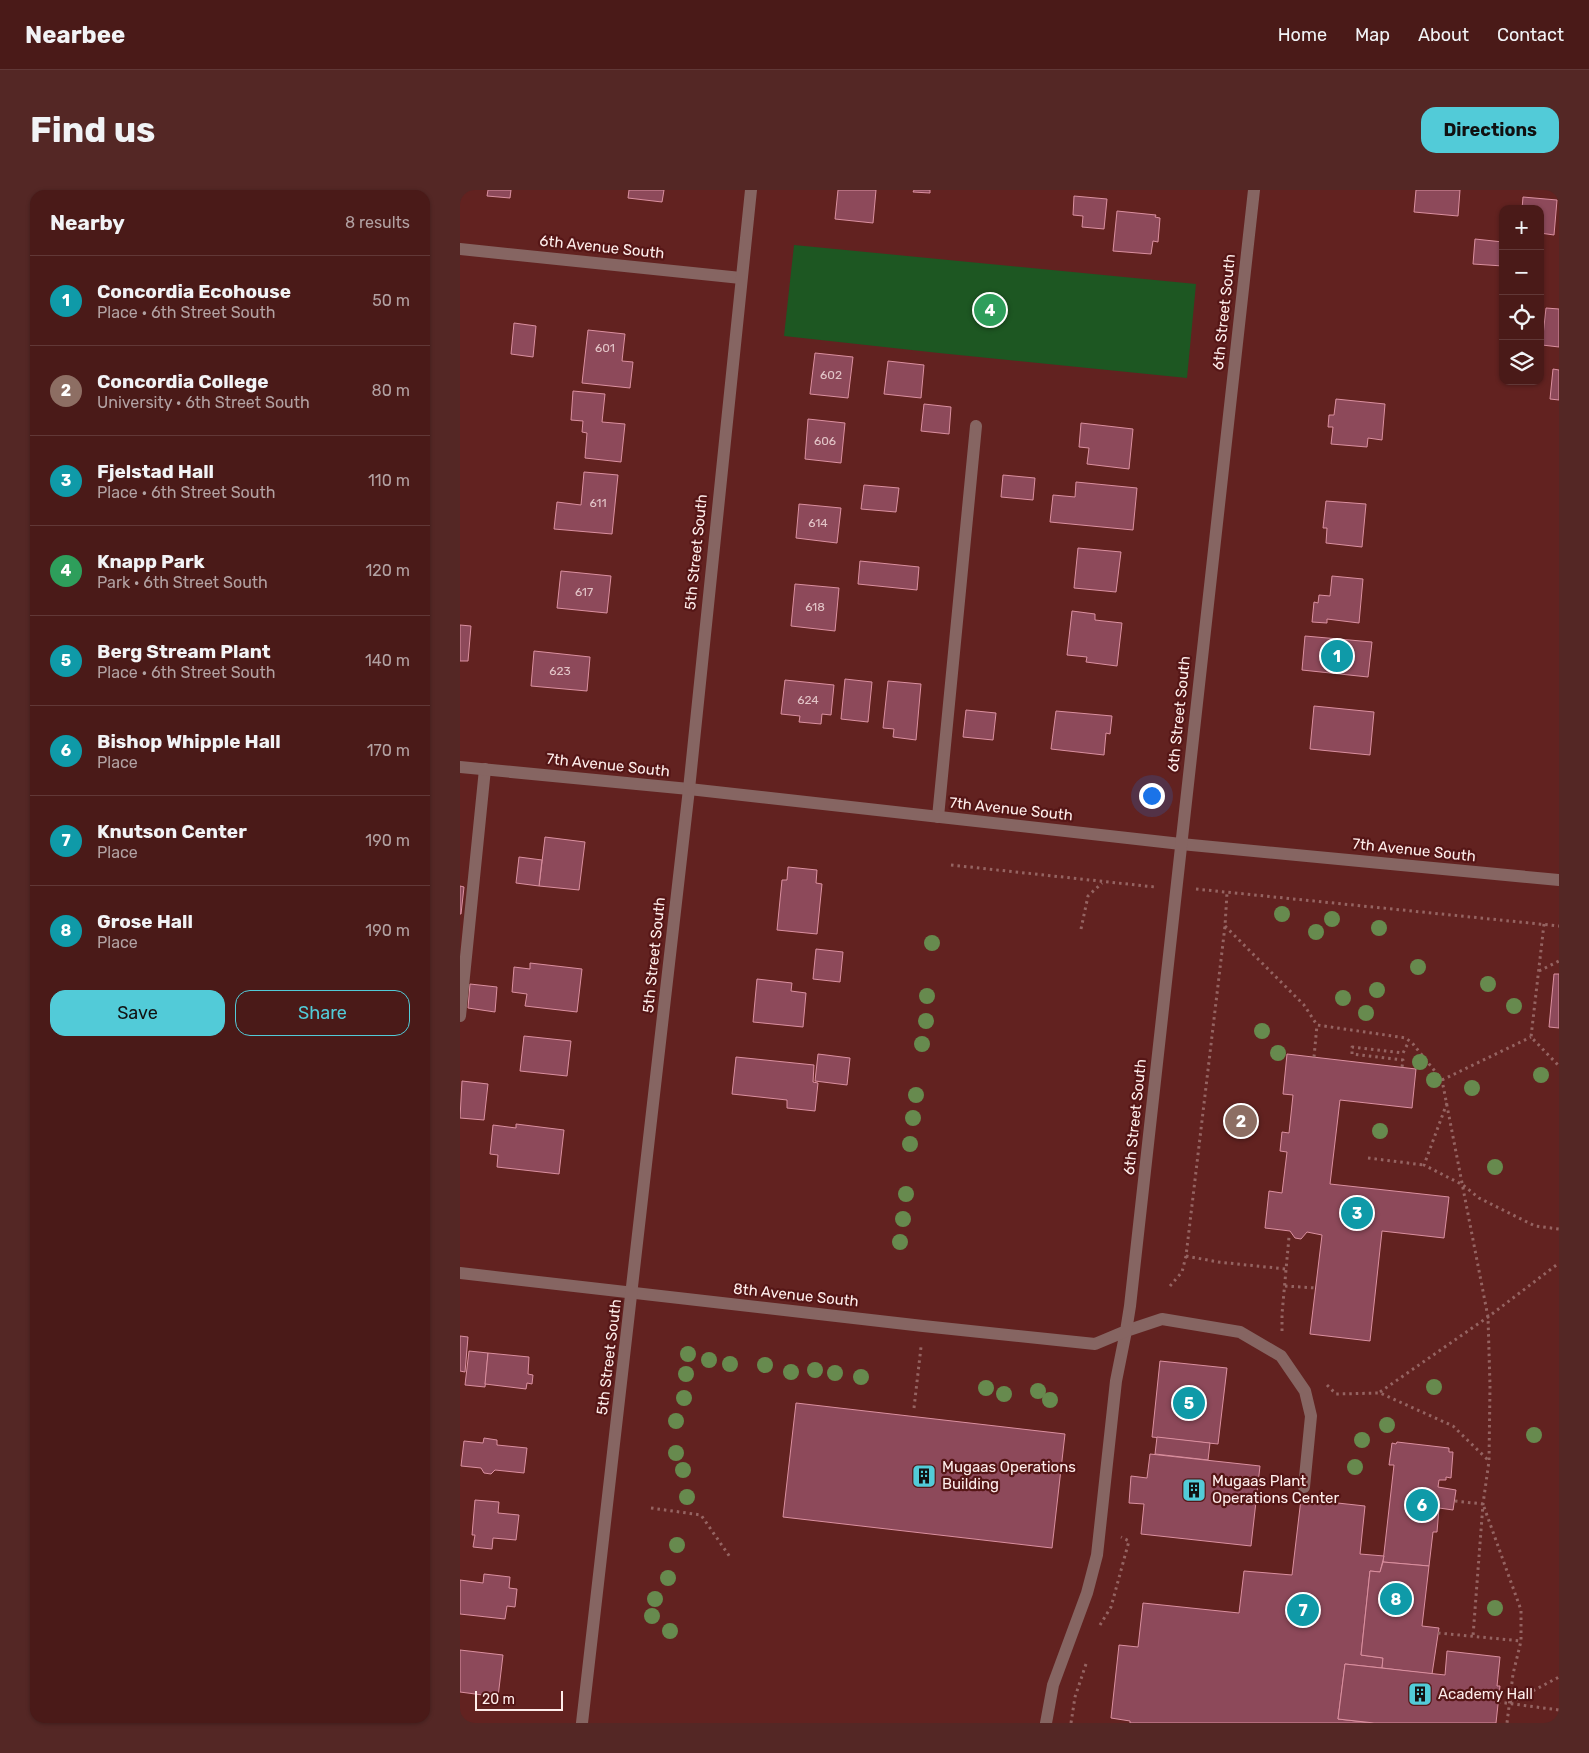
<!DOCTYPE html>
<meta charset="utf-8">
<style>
:root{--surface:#4a1a18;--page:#542725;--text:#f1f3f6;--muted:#b2a1a2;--line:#613837;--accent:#52cbd8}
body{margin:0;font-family:Rubik,sans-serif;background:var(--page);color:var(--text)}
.controls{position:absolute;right:15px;top:15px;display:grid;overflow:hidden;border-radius:10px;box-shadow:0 1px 4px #0004}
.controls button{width:45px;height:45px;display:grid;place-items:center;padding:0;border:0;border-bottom:1px solid var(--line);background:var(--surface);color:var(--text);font:25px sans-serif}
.scale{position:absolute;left:15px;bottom:12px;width:88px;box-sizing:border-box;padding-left:5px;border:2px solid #feedeb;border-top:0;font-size:14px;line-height:18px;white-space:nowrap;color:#feedeb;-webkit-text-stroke:4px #551616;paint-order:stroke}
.you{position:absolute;left:691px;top:605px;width:18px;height:18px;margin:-12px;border:4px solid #fff;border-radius:50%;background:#1a73e8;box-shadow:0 0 0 8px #1a73e833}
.badge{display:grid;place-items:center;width:32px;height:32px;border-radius:50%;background:var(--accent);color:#fff;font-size:16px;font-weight:700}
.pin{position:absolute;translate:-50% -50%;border:2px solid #fff;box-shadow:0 1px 5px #0006}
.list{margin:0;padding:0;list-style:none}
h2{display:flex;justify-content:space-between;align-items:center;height:65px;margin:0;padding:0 20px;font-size:21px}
h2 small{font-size:16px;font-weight:400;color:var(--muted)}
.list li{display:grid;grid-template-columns:32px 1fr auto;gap:15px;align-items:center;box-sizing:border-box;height:90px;padding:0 20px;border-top:1px solid var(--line)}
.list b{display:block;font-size:19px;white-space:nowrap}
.list p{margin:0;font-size:16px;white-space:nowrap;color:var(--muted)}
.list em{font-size:16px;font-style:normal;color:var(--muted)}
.actions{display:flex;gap:10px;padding:15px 20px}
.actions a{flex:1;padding:11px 0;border:1px solid var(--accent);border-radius:15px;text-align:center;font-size:18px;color:var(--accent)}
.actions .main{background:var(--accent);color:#111}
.icon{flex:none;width:28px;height:28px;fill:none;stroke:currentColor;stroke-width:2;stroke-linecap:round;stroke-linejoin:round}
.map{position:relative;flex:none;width:1099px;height:1533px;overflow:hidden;border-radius:15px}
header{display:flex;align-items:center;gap:30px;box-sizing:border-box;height:70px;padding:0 25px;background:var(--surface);border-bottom:1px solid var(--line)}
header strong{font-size:24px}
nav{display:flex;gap:28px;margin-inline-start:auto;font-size:18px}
.intro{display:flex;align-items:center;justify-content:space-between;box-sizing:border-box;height:120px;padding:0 30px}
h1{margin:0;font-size:35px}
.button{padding:12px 22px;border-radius:15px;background:var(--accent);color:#111;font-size:18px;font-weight:700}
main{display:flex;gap:30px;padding:0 30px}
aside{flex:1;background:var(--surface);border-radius:15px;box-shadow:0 1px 4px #0004}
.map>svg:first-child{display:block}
</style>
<header>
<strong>Nearbee</strong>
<nav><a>Home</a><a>Map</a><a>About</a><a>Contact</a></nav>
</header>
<div class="intro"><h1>Find us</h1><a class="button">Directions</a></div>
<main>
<aside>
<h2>Nearby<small>8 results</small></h2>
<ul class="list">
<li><span class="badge" style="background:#0f9aa8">1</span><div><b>Concordia Ecohouse</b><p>Place · 6th Street South</p></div><em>50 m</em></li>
<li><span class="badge" style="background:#8d6e63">2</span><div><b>Concordia College</b><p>University · 6th Street South</p></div><em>80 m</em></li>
<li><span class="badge" style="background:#0f9aa8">3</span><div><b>Fjelstad Hall</b><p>Place · 6th Street South</p></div><em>110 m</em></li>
<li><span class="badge" style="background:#2e9e5b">4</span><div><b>Knapp Park</b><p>Park · 6th Street South</p></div><em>120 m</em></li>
<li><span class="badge" style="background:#0f9aa8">5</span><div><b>Berg Stream Plant</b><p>Place · 6th Street South</p></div><em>140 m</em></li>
<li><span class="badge" style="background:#0f9aa8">6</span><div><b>Bishop Whipple Hall</b><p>Place</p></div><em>170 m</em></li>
<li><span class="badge" style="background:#0f9aa8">7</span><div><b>Knutson Center</b><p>Place</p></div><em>190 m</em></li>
<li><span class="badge" style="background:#0f9aa8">8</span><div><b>Grose Hall</b><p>Place</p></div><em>190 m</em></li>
</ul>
<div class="actions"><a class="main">Save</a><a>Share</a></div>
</aside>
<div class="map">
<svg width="1099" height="1533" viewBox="0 0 1099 1533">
<rect width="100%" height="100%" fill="#622220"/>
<!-- green -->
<polygon fill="#1d5722" points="334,55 736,94 727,188 479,163 324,146"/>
<!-- building -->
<g fill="#8d495a" stroke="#db90a0">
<polygon points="28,0 51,0 50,8 27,6"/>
<polygon points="169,0 204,0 202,12 168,8"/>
<polygon points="378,0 416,0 413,33 375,29"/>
<polygon points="454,0 470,0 470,3 453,2"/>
<polygon points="956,0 1000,0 998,26 954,22"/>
<polygon points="614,6 647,9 644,39 622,37 623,26 613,25"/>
<polygon points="1063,7 1097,10 1094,45 1080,43 1080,19 1062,19"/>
<polygon points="657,21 696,25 695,27 700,28 698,52 693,51 691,64 653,61"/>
<polygon points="1015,49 1043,52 1043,76 1013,74"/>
<polygon points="1086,118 1099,119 1099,157 1082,155"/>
<polygon points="54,133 76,136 73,167 51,164"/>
<polygon points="128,140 165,144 162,171 173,172 170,198 122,193"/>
<polygon points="355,163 393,167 388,208 350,204"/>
<polygon points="428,171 464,175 461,208 424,204"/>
<polygon points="1093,179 1099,180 1099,210 1090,209"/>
<polygon points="113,201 145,204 142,232 165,234 161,272 125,268 127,243 122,242 123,231 111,230"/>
<polygon points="876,209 925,214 922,250 908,248 907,257 871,254 873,237 868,237 869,225 874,225"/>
<polygon points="464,214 491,217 489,244 461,241"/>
<polygon points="348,229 385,233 381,273 345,269"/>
<polygon points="621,233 673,239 669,279 627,274 629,258 619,257"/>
<polygon points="124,282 158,285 152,344 94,339 97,312 121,315"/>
<polygon points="543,285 575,288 573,310 541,307"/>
<polygon points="616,292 677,298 673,340 590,332 593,305 615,307"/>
<polygon points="404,295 439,298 436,322 401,319"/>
<polygon points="866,311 906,314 902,357 866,353 867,338 863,338"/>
<polygon points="339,314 381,318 377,353 336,348"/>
<polygon points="618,358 661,362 656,402 614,398"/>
<polygon points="400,371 459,377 457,400 398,394"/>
<polygon points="101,381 151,386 147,423 97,418"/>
<polygon points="872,386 903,389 899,433 867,429 867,433 852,432 854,412 858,413 859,405 870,406"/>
<polygon points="335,394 379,398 375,441 331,436"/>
<polygon points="612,421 635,424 635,430 662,433 657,476 626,472 627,467 607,465"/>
<polygon points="0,435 11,436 8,471 0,471"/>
<polygon points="845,446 912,452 908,487 842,480"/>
<polygon points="74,461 130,467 127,501 71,496"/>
<polygon points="385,489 412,492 408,532 381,529"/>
<polygon points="325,490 374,495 371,525 362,524 361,534 339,532 340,526 321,524"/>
<polygon points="428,491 461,494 456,550 433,547 434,539 423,538"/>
<polygon points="854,516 914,522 910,565 850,559"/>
<polygon points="506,520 536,523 533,550 503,547"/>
<polygon points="596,521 652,526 650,544 646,543 644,565 591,559"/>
<polygon points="85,647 125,652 119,700 79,696"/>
<polygon points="59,667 82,670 79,696 56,693"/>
<polygon points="328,677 357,680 356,693 362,694 357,744 317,740 322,690 327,690"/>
<polygon points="0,696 4,697 1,724 0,724"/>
<polygon points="356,759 383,762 380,792 353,789"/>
<polygon points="70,773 122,779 117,822 65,816 67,804 52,802 54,777 70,779"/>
<polygon points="1094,784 1099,784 1099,838 1089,837"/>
<polygon points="297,789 332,793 331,801 346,803 343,837 293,832"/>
<polygon points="10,794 37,797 35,822 8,818"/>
<polygon points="64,846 111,851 107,886 60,881"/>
<polygon points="358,864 390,868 387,895 355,891"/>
<polygon points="827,864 956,879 952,918 880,910 870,994 989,1007 984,1048 922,1041 910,1151 850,1144 862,1045 847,1042 841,1049 835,1048 830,1041 805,1038 809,1001 822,1003 827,962 820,961 822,942 829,943 833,905 823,904"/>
<polygon points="276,867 354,875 353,892 358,893 355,921 327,918 327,910 272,904"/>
<polygon points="2,891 28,894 24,930 0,928"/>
<polygon points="56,934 104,940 99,984 37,977 38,965 30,964 33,935 56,938"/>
<polygon points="0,1146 8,1147 5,1182 0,1181"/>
<polygon points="9,1161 28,1163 25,1197 5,1195"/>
<polygon points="28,1163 69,1167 68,1184 73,1185 72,1194 67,1193 66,1199 25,1194"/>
<polygon points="700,1171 767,1178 758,1254 692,1247"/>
<polygon points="336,1213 605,1244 592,1358 323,1327"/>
<polygon points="697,1247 750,1253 748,1270 695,1264"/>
<polygon points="24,1248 37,1250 37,1255 67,1258 64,1283 35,1280 31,1284 24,1283 21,1278 1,1276 4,1251 23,1253"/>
<polygon points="937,1252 989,1258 989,1262 993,1262 991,1288 986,1287 986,1290 979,1290 978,1297 996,1300 993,1320 979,1318 977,1342 973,1342 969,1376 923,1372 934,1275 929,1275 932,1253 936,1254"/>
<polygon points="690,1264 800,1276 791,1356 681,1344 684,1314 669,1313 671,1286 687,1288"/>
<polygon points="841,1309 905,1316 900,1364 924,1366 920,1382 910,1381 901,1465 923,1468 922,1478 885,1474 878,1529 914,1533 670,1533 670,1531 651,1528 659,1455 678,1457 683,1413 779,1423 784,1381 832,1385"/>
<polygon points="15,1310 39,1312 38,1323 59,1325 56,1350 33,1348 32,1359 13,1357 15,1345 12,1345"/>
<polygon points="923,1372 969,1376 962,1436 979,1438 972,1484 922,1478 923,1468 901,1465 910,1381 920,1382"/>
<polygon points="24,1384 50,1387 49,1398 57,1399 55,1417 47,1416 45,1429 0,1424 0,1390 23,1393"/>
<polygon points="0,1460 43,1465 38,1507 0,1502"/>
<polygon points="987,1461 1040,1467 1037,1496 1040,1496 1036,1533 914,1533 878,1529 885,1474 985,1485"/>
</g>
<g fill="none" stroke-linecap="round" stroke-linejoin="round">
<!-- path -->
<g stroke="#956462" stroke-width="3" stroke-dasharray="2.5 4" stroke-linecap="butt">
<polyline points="491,675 695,697"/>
<polyline points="736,699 1099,736"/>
<polyline points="1084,734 1071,847 1099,876"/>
<polyline points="765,736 844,815 857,835 946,848 953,854 982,890 1028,1127 1030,1196 1029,1271 1023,1314 1013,1446"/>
<polyline points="621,739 628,706 642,693"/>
<polyline points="1079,781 1099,771"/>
<polyline points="854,867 857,835"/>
<polyline points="942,877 943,870 892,864 892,857 943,863 949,851"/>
<polyline points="982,890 1071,847"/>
<polyline points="987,913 964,975 1003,995 1019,1008 1075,1036 1099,1039"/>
<polyline points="908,968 964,975"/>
<polyline points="726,1066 758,1072 826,1079"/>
<polyline points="710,1096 722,1082 726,1066 765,736 767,703"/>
<polyline points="825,1096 856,1098"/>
<polyline points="822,1141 822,1124 829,1047"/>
<polyline points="867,1195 876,1204 920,1203 993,1236 1029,1271"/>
<polyline points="920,1202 1028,1127 1099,1073"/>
<polyline points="454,1218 461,1157"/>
<polyline points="995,1311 1023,1314"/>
<polyline points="1024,1317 1061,1420 1061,1451 1053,1484 1047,1533"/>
<polyline points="191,1318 241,1325 270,1367"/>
<polyline points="640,1435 651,1417 669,1351 661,1347"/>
<polyline points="978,1443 1061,1451"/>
<polyline points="1038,1512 1099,1520"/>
<polyline points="1050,1513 1099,1487"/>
<polyline points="611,1533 615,1507 627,1471"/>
</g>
<!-- service -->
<g stroke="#866562" stroke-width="12">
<polyline points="478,627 516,236"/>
<polyline points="0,826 25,579"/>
<polyline points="586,1533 593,1495 627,1403 637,1365 656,1191 666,1141 702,1129 780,1142 821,1166 845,1201 851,1226 844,1297"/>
</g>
<!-- minor -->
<g stroke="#866562" stroke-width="12">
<polyline points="0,59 281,88"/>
<polyline points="0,577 229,599 721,654 1099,690"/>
<polyline points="0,1083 463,1136 635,1154 666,1141 670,1116 794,0"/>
</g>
<!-- tertiary -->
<polyline stroke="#866562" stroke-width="12" points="122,1533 229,599 291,0"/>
</g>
<!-- trees -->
<g fill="#678a4e">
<circle cx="822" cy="724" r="8"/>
<circle cx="872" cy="729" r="8"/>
<circle cx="919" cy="738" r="8"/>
<circle cx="856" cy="742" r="8"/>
<circle cx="472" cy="753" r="8"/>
<circle cx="958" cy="777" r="8"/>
<circle cx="1028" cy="794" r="8"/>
<circle cx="917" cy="800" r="8"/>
<circle cx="467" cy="806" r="8"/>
<circle cx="883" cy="808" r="8"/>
<circle cx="1054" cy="816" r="8"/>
<circle cx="906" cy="823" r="8"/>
<circle cx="466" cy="831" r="8"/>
<circle cx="802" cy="841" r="8"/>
<circle cx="462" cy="854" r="8"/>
<circle cx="818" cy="863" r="8"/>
<circle cx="960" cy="872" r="8"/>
<circle cx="1081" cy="885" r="8"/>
<circle cx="974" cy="890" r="8"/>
<circle cx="1012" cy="898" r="8"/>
<circle cx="456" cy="905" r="8"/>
<circle cx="453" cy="928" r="8"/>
<circle cx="920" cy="941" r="8"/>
<circle cx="450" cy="954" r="8"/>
<circle cx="1035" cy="977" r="8"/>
<circle cx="446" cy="1004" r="8"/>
<circle cx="443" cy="1029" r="8"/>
<circle cx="440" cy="1052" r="8"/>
<circle cx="228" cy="1164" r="8"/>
<circle cx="249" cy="1170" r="8"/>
<circle cx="270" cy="1174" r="8"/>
<circle cx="305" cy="1175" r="8"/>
<circle cx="355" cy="1180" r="8"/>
<circle cx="331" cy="1182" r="8"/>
<circle cx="375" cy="1183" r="8"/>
<circle cx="226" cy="1184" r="8"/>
<circle cx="401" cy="1187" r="8"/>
<circle cx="974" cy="1197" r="8"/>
<circle cx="526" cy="1198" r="8"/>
<circle cx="578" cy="1201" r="8"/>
<circle cx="544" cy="1204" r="8"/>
<circle cx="224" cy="1208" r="8"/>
<circle cx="590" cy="1210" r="8"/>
<circle cx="216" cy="1231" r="8"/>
<circle cx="927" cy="1235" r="8"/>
<circle cx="1074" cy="1245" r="8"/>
<circle cx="902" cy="1250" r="8"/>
<circle cx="216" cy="1263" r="8"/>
<circle cx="895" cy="1277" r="8"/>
<circle cx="223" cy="1280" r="8"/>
<circle cx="227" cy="1307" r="8"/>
<circle cx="217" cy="1355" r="8"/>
<circle cx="208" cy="1388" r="8"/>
<circle cx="195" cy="1409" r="8"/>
<circle cx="1035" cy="1418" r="8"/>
<circle cx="192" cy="1426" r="8"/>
<circle cx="210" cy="1441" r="8"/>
</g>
<!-- icons -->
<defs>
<g id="building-square" transform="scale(1.25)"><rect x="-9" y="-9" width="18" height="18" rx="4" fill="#52cbd8" stroke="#551616"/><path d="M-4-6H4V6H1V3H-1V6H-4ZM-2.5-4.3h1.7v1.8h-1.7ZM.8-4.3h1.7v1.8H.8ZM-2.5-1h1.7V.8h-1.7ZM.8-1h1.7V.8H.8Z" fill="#111"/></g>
</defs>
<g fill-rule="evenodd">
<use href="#building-square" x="464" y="1286"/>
<use href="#building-square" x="734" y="1300"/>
<use href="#building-square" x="960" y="1504"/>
</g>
<g text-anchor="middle" stroke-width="4.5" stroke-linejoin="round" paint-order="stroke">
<!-- number labels -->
<g font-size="12" fill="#e2c4c7">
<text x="145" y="162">601</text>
<text x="371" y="189">602</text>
<text x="365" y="255">606</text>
<text x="138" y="317">611</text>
<text x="358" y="337">614</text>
<text x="124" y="406">617</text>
<text x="355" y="421">618</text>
<text x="100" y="485">623</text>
<text x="348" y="514">624</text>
</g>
<!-- street labels -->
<g font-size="15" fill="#feedeb" stroke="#551616">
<text transform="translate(142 57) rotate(6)" y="5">6th Avenue South</text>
<text transform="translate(764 122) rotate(-84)" y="5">6th Street South</text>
<text transform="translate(236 362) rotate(-84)" y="5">5th Street South</text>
<text transform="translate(719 524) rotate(-84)" y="5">6th Street South</text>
<text transform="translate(148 575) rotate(6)" y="5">7th Avenue South</text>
<text transform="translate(551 619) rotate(6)" y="5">7th Avenue South</text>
<text transform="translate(954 660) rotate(6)" y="5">7th Avenue South</text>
<text transform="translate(194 765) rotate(-84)" y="5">5th Street South</text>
<text transform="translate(675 927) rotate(-84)" y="5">6th Street South</text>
<text transform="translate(336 1105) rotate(6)" y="5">8th Avenue South</text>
<text transform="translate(149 1167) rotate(-83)" y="5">5th Street South</text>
</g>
<!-- poi labels -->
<g font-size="15" fill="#feedeb" stroke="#551616" text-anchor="start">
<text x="482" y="1282">Mugaas Operations<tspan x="482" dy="17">Building</tspan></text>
<text x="752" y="1296">Mugaas Plant<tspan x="752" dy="17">Operations Center</tspan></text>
<text x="978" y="1509">Academy Hall</text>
</g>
</g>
</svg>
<div class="controls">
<button>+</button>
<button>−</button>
<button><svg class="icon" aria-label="locate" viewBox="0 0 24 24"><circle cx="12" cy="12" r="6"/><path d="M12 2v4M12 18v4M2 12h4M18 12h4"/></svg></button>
<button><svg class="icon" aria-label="layers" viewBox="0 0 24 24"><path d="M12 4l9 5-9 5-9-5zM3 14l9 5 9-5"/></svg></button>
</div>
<div class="scale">20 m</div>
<div class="you"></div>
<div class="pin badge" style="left:877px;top:466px;background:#0f9aa8">1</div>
<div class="pin badge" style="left:781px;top:931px;background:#8d6e63">2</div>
<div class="pin badge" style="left:897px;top:1023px;background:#0f9aa8">3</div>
<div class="pin badge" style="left:530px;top:120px;background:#2e9e5b">4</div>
<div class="pin badge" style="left:729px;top:1213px;background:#0f9aa8">5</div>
<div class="pin badge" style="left:962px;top:1315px;background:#0f9aa8">6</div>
<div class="pin badge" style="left:843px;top:1420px;background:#0f9aa8">7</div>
<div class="pin badge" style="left:936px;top:1409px;background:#0f9aa8">8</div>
</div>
</main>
